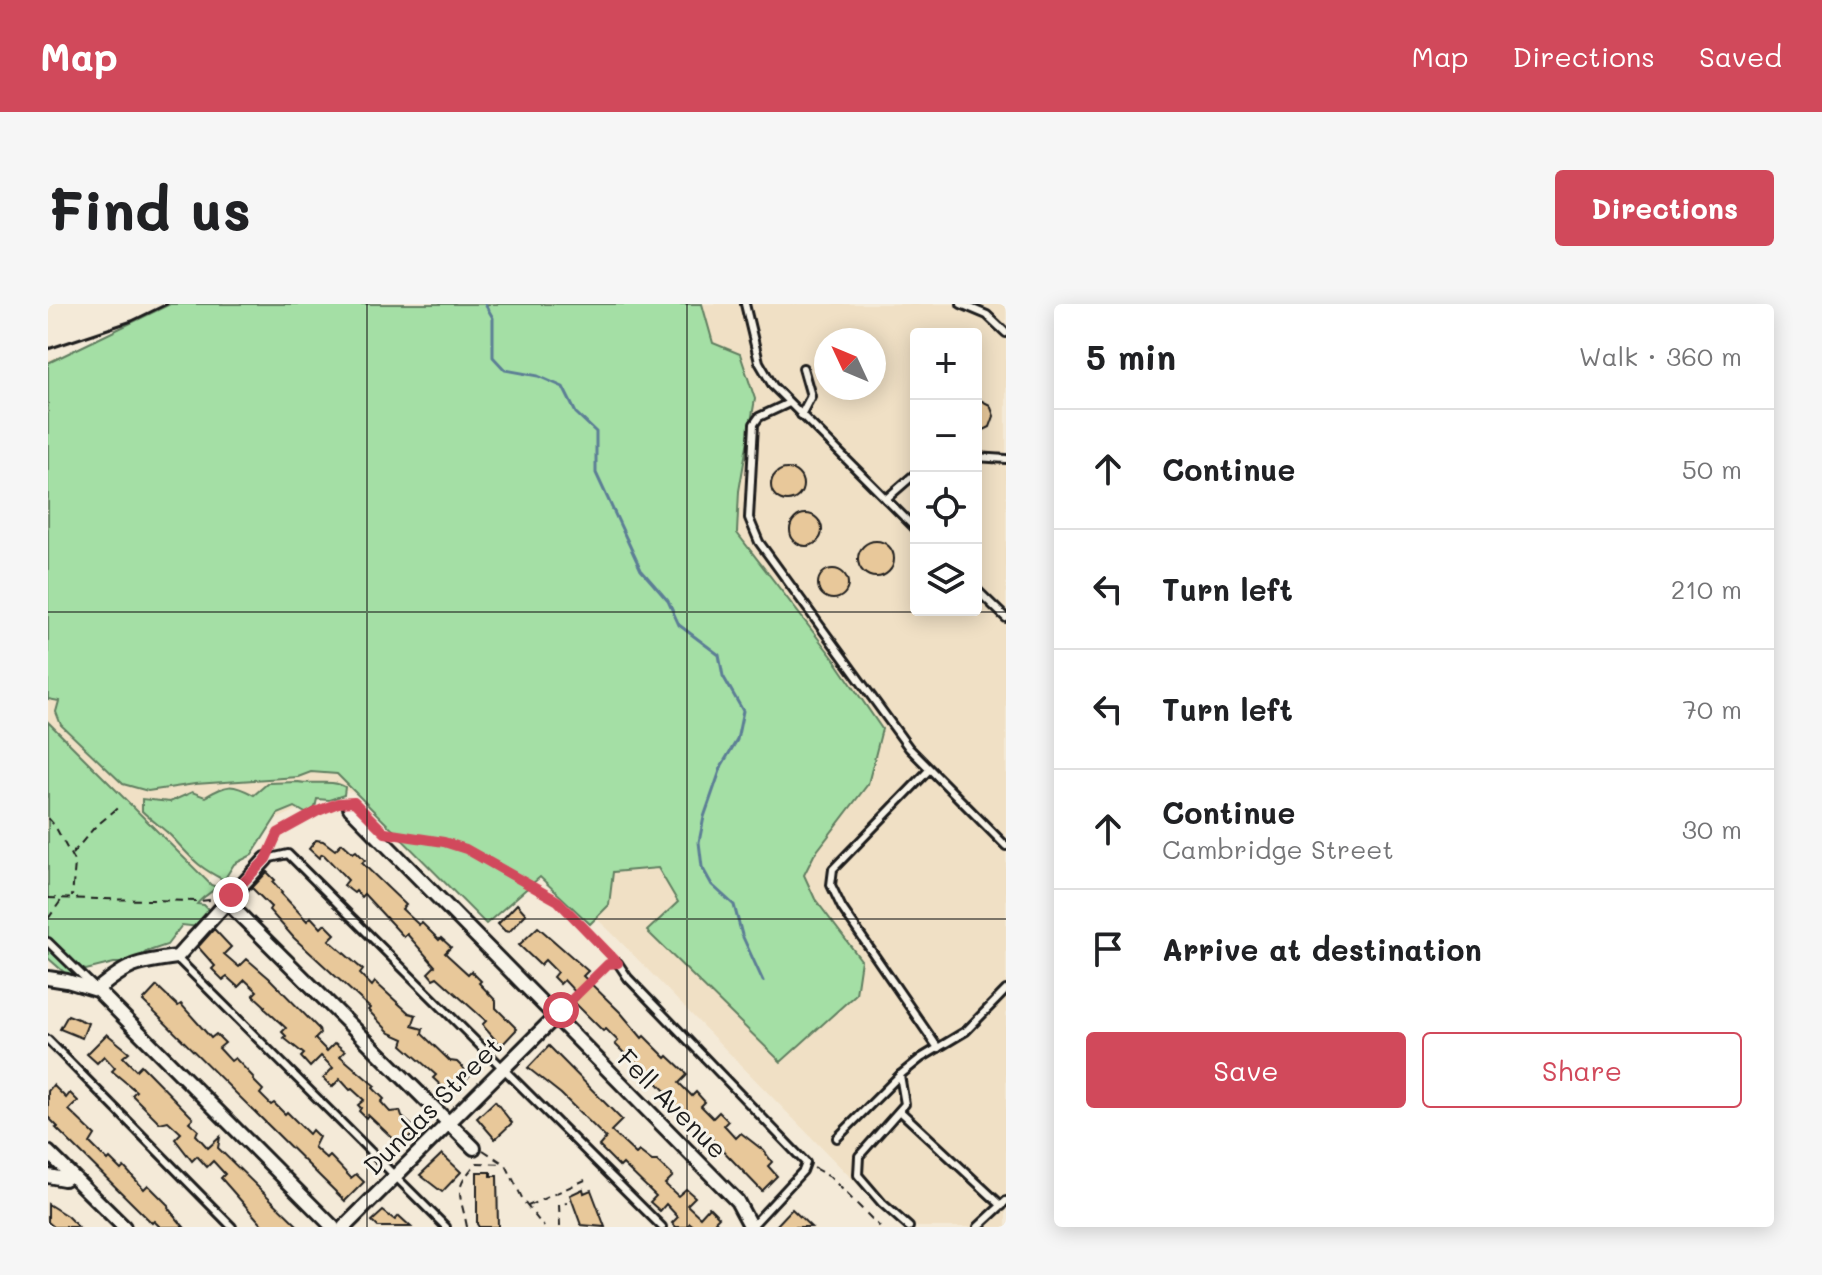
<!DOCTYPE html>
<meta charset="utf-8">
<style>
:root{--surface:#fff;--page:#f6f6f6;--text:#202124;--muted:#757577;--line:#e0e0e0;--accent:#d1495b}
body{margin:0;font-family:Mali,sans-serif;background:var(--page);color:var(--text)}
.controls{position:absolute;right:24px;top:24px;display:grid;overflow:hidden;border-radius:8px;box-shadow:0 4px 20px #0003}
.controls button{width:72px;height:72px;display:grid;place-items:center;padding:0;border:0;border-bottom:2px solid var(--line);background:var(--surface);color:var(--text);font:40px sans-serif}
.compass{position:absolute;left:766px;top:24px;width:72px;height:72px;border-radius:50%;background:var(--surface);box-shadow:0 4px 20px #0003;rotate:314deg}
.stop{position:absolute;width:24px;height:24px;margin:-18px;border:6px solid #d1495b;border-radius:50%;background:#fff}
.stop.end{background:#d1495b;border-color:#fff;box-shadow:0 2px 8px #0008}
.list{margin:0;padding:0;list-style:none}
h2{display:flex;justify-content:space-between;align-items:center;height:104px;margin:0;padding:0 32px;font-size:34px}
h2 small{font-size:26px;font-weight:400;color:var(--muted)}
.list li{display:grid;grid-template-columns:52px 1fr auto;gap:24px;align-items:center;box-sizing:border-box;height:120px;padding:0 32px;border-top:2px solid var(--line)}
.list b{display:block;font-size:30px;white-space:nowrap}
.list p{margin:0;font-size:26px;white-space:nowrap;color:var(--muted)}
.list em{font-size:26px;font-style:normal;color:var(--muted)}
.actions{display:flex;gap:16px;padding:24px 32px}
.actions a{flex:1;padding:18px 0;border:2px solid var(--accent);border-radius:8px;text-align:center;font-size:28px;color:var(--accent)}
.actions .main{background:var(--accent);color:#fff}
.icon{flex:none;width:44px;height:44px;fill:none;stroke:currentColor;stroke-width:2;stroke-linecap:round;stroke-linejoin:round}
.map{position:relative;flex:none;width:958px;height:923px;overflow:hidden;border-radius:8px}
header{display:flex;align-items:center;gap:48px;box-sizing:border-box;height:112px;padding:0 40px;background:var(--accent);color:#fff}
header strong{font-size:38px}
nav{display:flex;gap:44px;margin-inline-start:auto;font-size:28px}
.intro{display:flex;align-items:center;justify-content:space-between;box-sizing:border-box;height:192px;padding:0 48px}
h1{margin:0;font-size:56px}
.button{padding:20px 36px;border-radius:8px;background:var(--accent);color:#fff;font-size:28px;font-weight:700}
main{display:flex;gap:48px;padding:0 48px}
aside{flex:1;background:var(--surface);border-radius:8px;box-shadow:0 4px 20px #0003}
.map>svg:first-child{display:block}
</style>
<header>
<strong>Map</strong>
<nav><a>Map</a><a>Directions</a><a>Saved</a></nav>
</header>
<div class="intro"><h1>Find us</h1><a class="button">Directions</a></div>
<main>
<div class="map">
<svg width="958" height="923" viewBox="0 0 958 923">
<rect width="100%" height="100%" fill="#f4ead8"/>
<filter id="ink" filterUnits="userSpaceOnUse"><feTurbulence type="fractalNoise" baseFrequency=".0125" numOctaves="2"/><feDisplacementMap in="SourceGraphic" scale="16" xChannelSelector="R" yChannelSelector="G"/><feConvolveMatrix kernelMatrix="1 2 1 2 8 2 1 2 1" color-interpolation-filters="sRGB"/></filter>
<g filter="url(#ink)">
<!-- built -->
<path fill="#f0e0c5" fill-rule="evenodd" d="M149 0H958V923H851L562 627 484 556 381 507 295 486 215 521 159 576 0 418V56L137 7ZM868 30H928V306H868ZM778 36H826V84H778Z"/>
<!-- green -->
<g fill="#a4dfa5" stroke="#607e60" stroke-width="2">
<polygon points="122,0 654,0 665,39 692,50 707,95 691,187 689,229 786,355 834,425 820,480 766,551 756,571 767,595 813,656 808,690 733,758 599,627 630,598 610,564 565,568 561,601 542,620 492,573 438,620 289,470 263,468 250,473 147,480 100,487 75,480 13,421 8,408 11,397 0,395 0,59"/>
<path d="M0 418 163 581 169 583C162 590 155 592 149 600L156 601 160 605 151 623 134 621 119 641 98 648 85 659H66L38 666 20 660 25 671 17 669 0 654Z"/>
<path d="M250 478C266 481 284 475 297 483L296 491 281 496 269 495 267 504 259 510 247 503 230 510 204 551 186 560 176 576C148 562 144 554 123 532 114 523 103 516 94 507V495L122 498 144 488 157 493C180 480 183 479 206 491L220 479Z"/>
</g>
<g fill="none" stroke-linecap="round" stroke-linejoin="round">
<!-- stream -->
<polyline stroke="#5c7e95" stroke-width="3" points="437,0 445,14 445,53 457,66 490,72 515,83 528,109 548,128 548,169 593,266 620,297 631,321 671,351 675,372 695,407 689,436 674,461 656,513 651,538 654,563 664,581 686,601 694,631 715,677"/>
</g>
<!-- building -->
<g fill="#e8c89a" stroke="#1c1c1c" stroke-width="2">
<polygon points="928,94 942,101 946,112 942,123 928,130"/>
<circle cx="739" cy="181" r="16"/>
<circle cx="758" cy="226" r="16"/>
<circle cx="828" cy="255" r="18"/>
<circle cx="785" cy="280" r="15"/>
<polygon points="268,536 275,537 287,546 294,539 305,549 308,547 317,556 314,559 358,601 354,605 371,621 373,618 391,636 393,634 403,643 397,649 420,670 423,667 433,677 431,679 448,697 448,704 469,725 453,742 436,723 435,720 438,717 389,673 385,675 380,669 387,662 359,630 356,633 316,590 313,593 308,587 306,589 302,586 296,581 300,576 276,551 274,550 271,554 261,545"/>
<polygon points="219,568 227,576 225,578 234,588 233,589 259,617 263,613 273,624 277,620 287,630 281,636 315,666 312,670 324,682 327,678 361,709 368,711 364,722 375,725 374,730 402,757 409,758 422,771 403,791 385,774 388,771 354,741 356,735 342,729 320,706 322,704 246,634 221,606 223,603 204,584"/>
<polygon points="469,600 478,610 461,628 457,627 450,620"/>
<polygon points="490,623 540,667 535,672 573,709 594,734 596,732 618,754 620,752 637,768 639,771 631,779 644,792 648,788 657,798 653,802 665,814 671,808 680,817 676,821 688,834 693,829 716,847 724,858 720,862 729,872 714,887 663,834 626,801 620,794 621,791 589,758 587,760 567,740 570,737 558,725 555,727 526,698 531,692 516,676 512,680 505,673 509,668 497,656 492,661 471,641"/>
<polygon points="166,625 183,643 176,650 191,663 199,655 221,674 271,725 272,730 267,735 279,747 287,739 297,747 292,752 327,782 325,784 336,795 333,798 342,808 352,807 354,813 367,824 367,828 353,842 320,811 318,814 311,807 313,804 310,801 316,796 304,785 302,786 292,775 284,783 275,774 285,764 273,752 262,763 253,753 256,750 236,734 238,732 234,728 238,724 216,704 217,702 205,691 209,687 197,676 190,683 179,673 175,676 164,665 167,662 150,643"/>
<polygon points="109,682 130,702 133,700 163,734 168,730 177,739 171,744 183,757 187,754 206,774 205,776 215,786 212,790 223,801 226,799 237,810 239,808 261,830 264,826 271,833 266,843 279,855 282,852 303,874 308,870 316,878 297,897 95,697"/>
<polygon points="20,711 40,719 34,734 12,725"/>
<polygon points="59,730 81,748 75,753 88,766 93,761 145,814 141,818 150,826 148,831 160,844 172,833 170,844 251,923 216,923 173,874 177,870 165,857 159,863 149,852 144,857 127,835 133,829 120,817 112,819 84,791 88,787 64,767 67,764 56,752 49,759 39,750"/>
<polygon points="501,742 574,816 563,827 588,850 591,847 604,857 609,857 625,872 617,880 630,892 638,885 647,893 639,901 652,913 661,903 671,913 667,917 673,923 647,923 642,919 638,923 628,923 624,919 630,913 618,900 612,907 602,898 608,892 575,860 572,863 551,842 558,834 513,790 480,764"/>
<polygon points="5,781 18,794 22,789 30,797 21,806 47,831 42,839 60,857 62,855 73,866 76,863 96,885 100,881 121,902 120,904 136,923 112,923 106,917 104,919 8,824 10,823 0,813 0,787"/>
<polygon points="447,797 464,819 447,835 429,814"/>
<polygon points="394,850 413,868 394,888 372,871"/>
<polygon points="429,868 443,868 443,872 449,872 450,923 431,923 429,920"/>
<polygon points="535,885 536,889 543,886 557,923 533,921 522,891"/>
<polygon points="0,900 19,912 30,923 6,923 0,918"/>
<polygon points="744,905 763,923 727,923"/>
<polygon points="335,907 347,916 351,912 363,923 330,923 324,917"/>
</g>
<g fill="none" stroke-linecap="round" stroke-linejoin="round">
<!-- service casing -->
<g stroke="#1c1c1c" stroke-width="12">
<g id="service">
<polyline points="697,0 711,58 725,82 868,225"/>
<polyline points="913,0 939,11 958,29"/>
<polyline points="741,99 711,113 706,120 701,214 711,238 861,444 958,542"/>
<polyline points="753,111 763,92 755,64"/>
<polyline points="928,153 958,155"/>
<polyline points="838,195 868,169"/>
<polyline points="928,285 958,314"/>
<polyline points="881,466 785,565 783,581 794,604 890,744"/>
<polyline points="218,555 240,550 614,923"/>
<polyline points="0,638 44,681"/>
<polyline points="129,654 398,923"/>
<polyline points="570,659 580,674 758,859 755,867 703,923"/>
<polyline points="0,736 184,923"/>
<polyline points="852,771 857,800 811,852 810,871 834,899 861,923"/>
<polyline points="852,807 954,902"/>
<polyline points="789,834 852,771 873,754 918,727 958,686"/>
<polyline points="930,923 958,897"/>
</g>
</g>
<!-- minor casing -->
<g stroke="#1c1c1c" stroke-width="18">
<g id="minor">
<polyline points="302,504 689,897 703,923"/>
<polyline points="178,597 426,844"/>
<polyline points="0,674 19,677 49,686 285,923"/>
<path d="M49 686C80 660 89 658 129 653L218 555"/>
<polyline points="0,848 76,923"/>
<polyline points="0,872 16,875 22,871"/>
<polyline points="296,923 507,713"/>
</g>
</g>
<!-- path -->
<g stroke="#1c1c1c" stroke-width="2" stroke-dasharray="8 6" stroke-linecap="butt">
<polyline points="0,514 7,522 27,559 24,593"/>
<polyline points="342,529 396,538 418,545 510,597 565,653"/>
<path d="M223 543C235 519 268 507 293 499"/>
<polyline points="24,550 46,524 73,501"/>
<polyline points="0,594 151,597 162,596 169,590"/>
<polyline points="0,615 14,595"/>
<polyline points="516,703 560,660 563,659"/>
<polyline points="435,846 458,861 476,898 496,923"/>
<polyline points="766,864 782,873 832,923"/>
<polyline points="480,902 537,876"/>
<path d="M419 923C413 890 403 886 429 859L456 860"/>
<polyline points="512,923 511,901 519,899"/>
</g>
<!-- service -->
<use href="#service" stroke="#f7f3e8" stroke-width="6"/>
<!-- minor -->
<use href="#minor" stroke="#f7f3e8" stroke-width="12"/>
<!-- rail -->
<polyline stroke="#1c1c1c" stroke-width="3" points="0,45 84,17 119,0"/>
</g>
</g>
<g fill="none" stroke-linecap="round" stroke-linejoin="round" filter="url(#ink)">
<!-- route -->
<polyline stroke="#d1495b" stroke-width="10" points="183,591 218,555 230,529 270,507 290,499 306,498 337,529 396,538 418,545 510,597 570,659 560,660 513,706"/>
</g>
<!-- grid -->
<path fill="none" stroke="#1c1c1c" stroke-width="2" stroke-opacity="0.55" d="M319 0V923M639 0V923M0 308H958M0 615H958"/>
<g text-anchor="middle" stroke-width="6" stroke-linejoin="round" paint-order="stroke">
<!-- street labels -->
<g font-size="26" fill="#1c1c1c" stroke="#f7f3e8">
<text transform="translate(624 800) rotate(45)" y="9">Fell Avenue</text>
<text transform="translate(385 802) rotate(-45)" y="9">Dundas Street</text>
</g>
</g>
</svg>
<div class="controls">
<button>+</button>
<button>−</button>
<button><svg class="icon" aria-label="locate" viewBox="0 0 24 24"><circle cx="12" cy="12" r="6"/><path d="M12 2v4M12 18v4M2 12h4M18 12h4"/></svg></button>
<button><svg class="icon" aria-label="layers" viewBox="0 0 24 24"><path d="M12 4l9 5-9 5-9-5zM3 14l9 5 9-5"/></svg></button>
</div>
<svg class="compass" viewBox="-18 -18 36 36"><path d="M0-13l5 13h-10z" fill="#e53935"/><path d="M0 13l5-13h-10z" fill="#757577"/></svg>
<div class="stop" style="left:513px;top:706px"></div>
<div class="stop end" style="left:183px;top:591px"></div>
</div>
<aside>
<h2>5 min<small>Walk · 360 m</small></h2>
<ul class="list">
<li><svg class="icon" aria-label="ahead" viewBox="0 0 24 24"><path d="M12 20V5M6 11l6-6 6 6"/></svg><div><b>Continue</b></div><em>50 m</em></li>
<li><svg class="icon" aria-label="left" viewBox="0 0 24 24"><path d="M17 20v-9H6M10 6l-5 5 5 5"/></svg><div><b>Turn left</b></div><em>210 m</em></li>
<li><svg class="icon" aria-label="left" viewBox="0 0 24 24"><path d="M17 20v-9H6M10 6l-5 5 5 5"/></svg><div><b>Turn left</b></div><em>70 m</em></li>
<li><svg class="icon" aria-label="ahead" viewBox="0 0 24 24"><path d="M12 20V5M6 11l6-6 6 6"/></svg><div><b>Continue</b><p>Cambridge Street</p></div><em>30 m</em></li>
<li><svg class="icon" aria-label="arrive" viewBox="0 0 24 24"><path d="M6 21V4h12l-3 4 3 4H6"/></svg><div><b>Arrive at destination</b></div></li>
</ul>
<div class="actions"><a class="main">Save</a><a>Share</a></div>
</aside>
</main>
